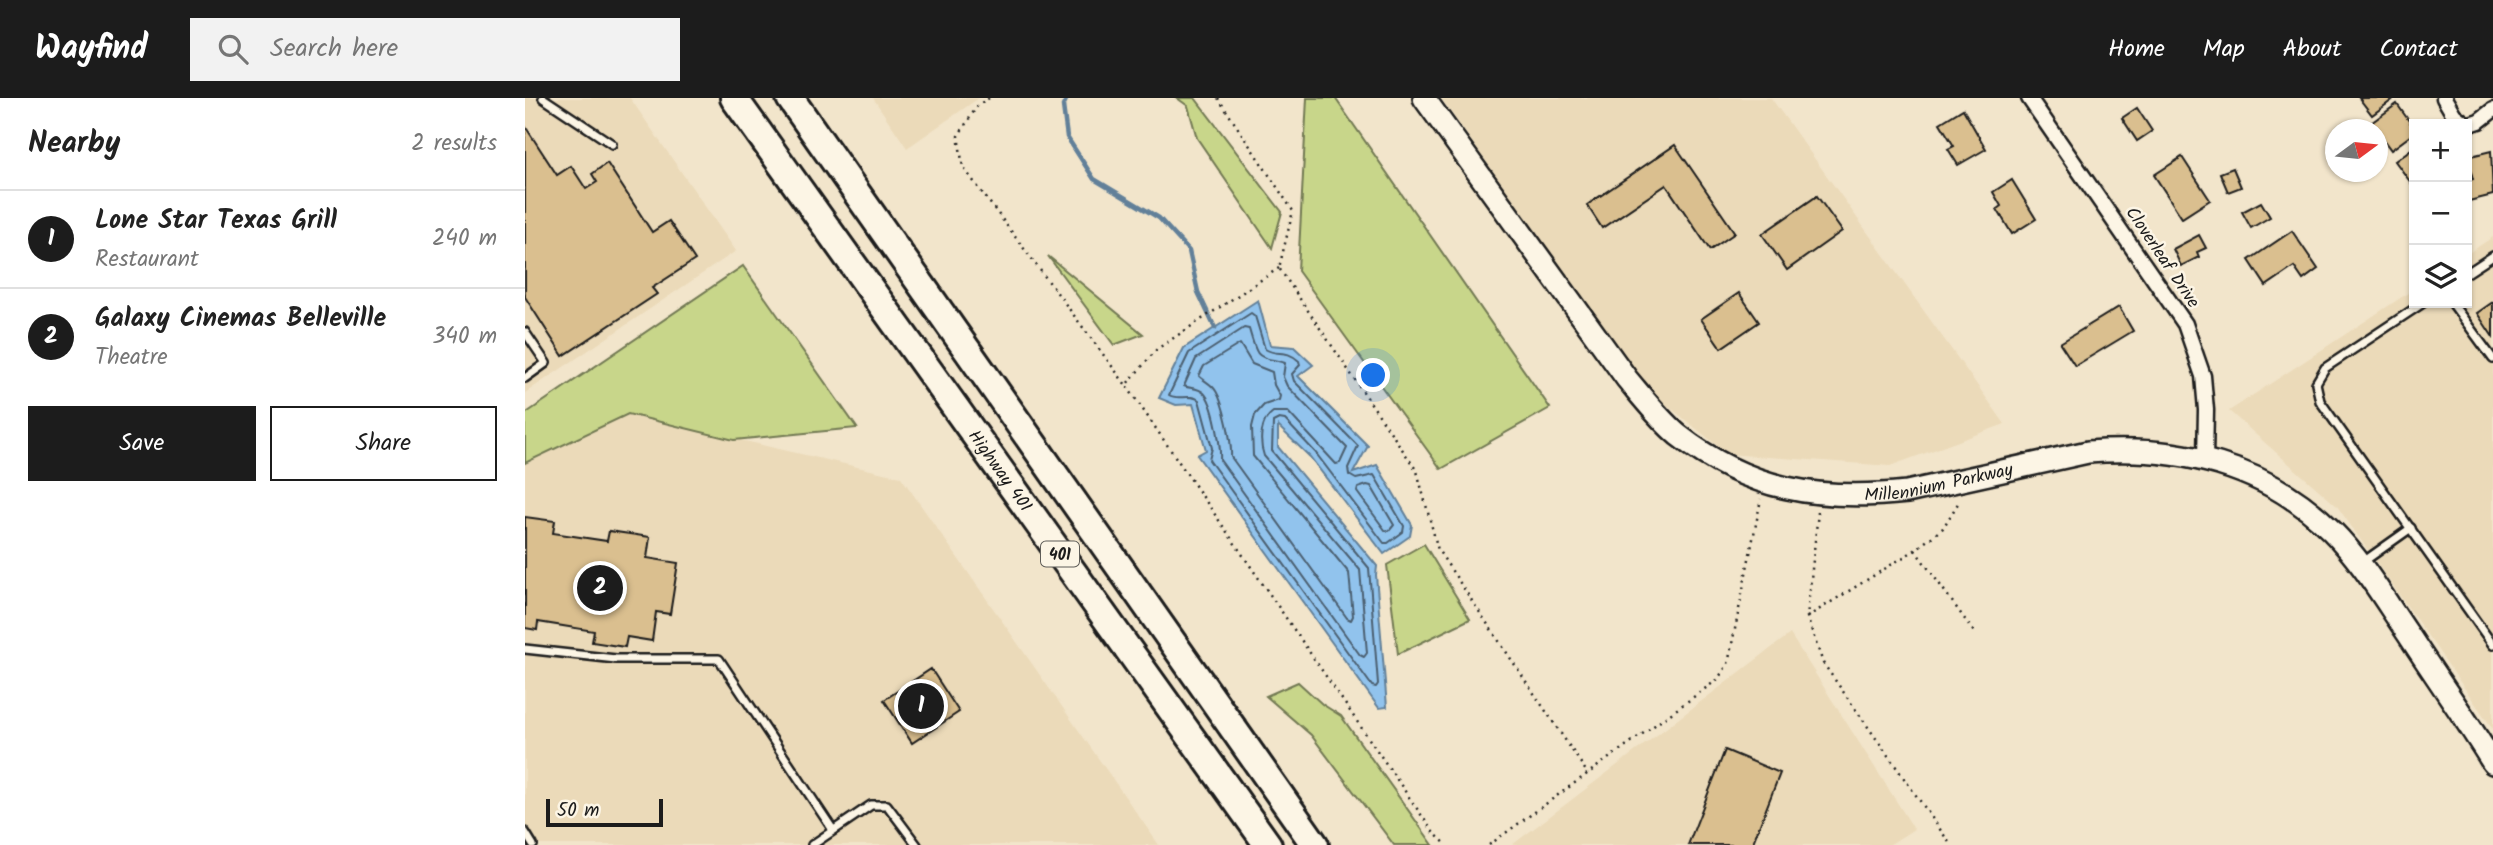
<!DOCTYPE html>
<meta charset="utf-8">
<style>
:root{--surface:#fff;--page:#f2f2f2;--text:#222;--muted:#767676;--line:#e0e0e0;--accent:#1c1c1c}
body{margin:0;font-family:Kalam,sans-serif;background:var(--page);color:var(--text)}
.controls{position:absolute;right:21px;top:21px;display:grid;overflow:hidden;border-radius:0px;box-shadow:0 2px 5px #0004}
.controls button{width:63px;height:63px;display:grid;place-items:center;padding:0;border:0;border-bottom:2px solid var(--line);background:var(--surface);color:var(--text);font:35px sans-serif}
.compass{position:absolute;left:1800px;top:21px;width:63px;height:63px;border-radius:50%;background:var(--surface);box-shadow:0 2px 5px #0004;rotate:75deg}
.scale{position:absolute;left:21px;bottom:18px;width:117px;box-sizing:border-box;padding-left:7px;border:4px solid #1c1c1c;border-top:0;font-size:19px;line-height:24px;white-space:nowrap;color:#1c1c1c;-webkit-text-stroke:5px #fcf5e5;paint-order:stroke}
.you{position:absolute;left:849px;top:278px;width:24px;height:24px;margin:-18px;border:5px solid #fff;border-radius:50%;background:#1a73e8;box-shadow:0 0 0 10px #1a73e833}
.badge{display:grid;place-items:center;width:46px;height:46px;border-radius:50%;background:var(--accent);color:#fff;font-size:23px;font-weight:700}
.pin{position:absolute;translate:-50% -50%;border:4px solid #fff;box-shadow:0 2px 7px #0006}
.list{margin:0;padding:0;list-style:none}
h2{display:flex;justify-content:space-between;align-items:center;height:91px;margin:0;padding:0 28px;font-size:30px}
h2 small{font-size:23px;font-weight:400;color:var(--muted)}
.list li{display:grid;grid-template-columns:46px 1fr auto;gap:21px;align-items:center;box-sizing:border-box;height:98px;padding:0 28px;border-top:2px solid var(--line)}
.list b{display:block;font-size:26px;white-space:nowrap}
.list p{margin:0;font-size:23px;white-space:nowrap;color:var(--muted)}
.list em{font-size:23px;font-style:normal;color:var(--muted)}
.actions{display:flex;gap:14px;padding:21px 28px}
.actions a{flex:1;padding:16px 0;border:2px solid var(--accent);border-radius:0px;text-align:center;font-size:24px;color:var(--accent)}
.actions .main{background:var(--accent);color:#fff}
.icon{flex:none;width:38px;height:38px;fill:none;stroke:currentColor;stroke-width:2;stroke-linecap:round;stroke-linejoin:round}
.map{position:relative;flex:none;width:1968px;height:747px;overflow:hidden}
header{display:flex;align-items:center;gap:42px;box-sizing:border-box;height:98px;padding:0 35px;background:var(--accent);color:#fff}
header strong{font-size:33px}
nav{display:flex;gap:38px;margin-inline-start:auto;font-size:24px}
.search{width:490px;height:63px;background:var(--page);display:flex;align-items:center;gap:18px;box-sizing:border-box;padding:0 24px;border-radius:0px;color:var(--muted);font-size:26px}
main{display:flex}
aside{flex:1;background:var(--surface)}
.map>svg:first-child{display:block}
</style>
<header>
<strong>Wayfind</strong>
<div class="search"><svg class="icon" aria-label="search" viewBox="0 0 24 24"><circle cx="10" cy="10" r="6"/><path d="M15 15l6 6"/></svg>Search here</div>
<nav><a>Home</a><a>Map</a><a>About</a><a>Contact</a></nav>
</header>
<main>
<aside>
<h2>Nearby<small>2 results</small></h2>
<ul class="list">
<li><span class="badge">1</span><div><b>Lone Star Texas Grill</b><p>Restaurant</p></div><em>240 m</em></li>
<li><span class="badge">2</span><div><b>Galaxy Cinemas Belleville</b><p>Theatre</p></div><em>340 m</em></li>
</ul>
<div class="actions"><a class="main">Save</a><a>Share</a></div>
</aside>
<div class="map">
<svg width="1968" height="747" viewBox="0 0 1968 747">
<rect width="100%" height="100%" fill="#f2e5cb"/>
<filter id="ink" filterUnits="userSpaceOnUse"><feTurbulence type="fractalNoise" baseFrequency=".0143" numOctaves="2"/><feDisplacementMap in="SourceGraphic" scale="14" xChannelSelector="R" yChannelSelector="G"/><feConvolveMatrix kernelMatrix="1 2 1 2 8 2 1 2 1" color-interpolation-filters="sRGB"/></filter>
<g filter="url(#ink)">
<!-- built -->
<g fill="#ebdab9">
<polygon points="0,0 105,0 211,153 0,295"/>
<polygon points="348,0 454,0 382,50"/>
<polygon points="916,0 1246,0 1480,326 1365,368 1203,356 1124,293"/>
<polygon points="1968,139 1968,631 1812,408 1704,313 1889,191 1889,205 1942,205 1942,156"/>
<polygon points="59,306 376,379 634,747 0,747 0,344"/>
<polygon points="1265,536 1389,731 1364,747 987,747"/>
</g>
<!-- green -->
<g fill="#c8d68a" stroke="#727953" stroke-width="2">
<polygon points="652,0 670,0 757,114 747,150 672,40 663,8"/>
<polygon points="782,0 810,0 1025,310 916,371 773,173"/>
<polygon points="523,158 618,236 589,247"/>
<polygon points="218,168 332,330 209,342 103,316 0,365 0,316"/>
<polygon points="899,446 945,521 873,556 862,467"/>
<polygon points="773,584 797,606 816,618 908,747 869,747 786,637 741,598"/>
</g>
<!-- water -->
<polygon fill="#91c3ed" stroke="#628099" stroke-width="2" points="733,202 745,247 769,249 788,267 773,278 843,348 828,375 852,367 887,427 885,438 859,456 785,359 753,328 753,349 852,468 851,477 862,609 854,610 672,357 681,352 668,306 651,307 634,300 659,250"/>
<g fill="none" stroke-linecap="round" stroke-linejoin="round">
<!-- shore -->
<g stroke="#4b5f70" stroke-width="2">
<path d="M726 215 730 218 740 251C753 259 760 250 774 263L775 267 767 276 769 283 833 348 823 370 824 377 831 381 849 377 879 428 878 434 863 445H859L790 354 760 322 754 321 748 324 747 353 844 470 853 586 851 589 847 588 684 362 687 350 674 302C665 295 653 303 644 297L664 255Z"/>
<path d="M719 230 724 231C733 263 731 257 760 265L758 279 762 288 822 350 815 365 811 366 763 314H748C735 323 734 344 739 358L835 472 842 555 839 559 835 557 695 362C696 348 689 305 679 295 673 289 665 291 659 288L671 261Z"/>
<path d="M715 246 727 266 747 274 749 287 755 298 754 302 739 307 730 317 727 329 728 358 824 475 828 518 826 522 822 520 706 359C707 344 699 306 691 293 687 286 679 283 674 278L679 268Z"/>
<polygon points="842,387 846,388 869,427 864,433 860,432 832,394 833,390"/>
</g>
<!-- stream -->
<polyline stroke="#628099" stroke-width="4.5" points="542,0 538,8 542,39 569,81 634,120 664,153 673,194 690,230"/>
</g>
<!-- building -->
<g fill="#dabf8f" stroke="#1c1c1c" stroke-width="2">
<polygon points="1834,0 1870,0 1847,17"/>
<polygon points="1872,6 1889,30 1889,35 1866,52 1846,25"/>
<polygon points="1612,10 1627,33 1612,43 1597,20"/>
<polygon points="1438,11 1461,51 1433,67 1423,51 1429,48 1415,25"/>
<polygon points="0,28 32,77 46,68 61,91 72,84 67,76 82,65 127,134 144,123 170,162 127,190 132,196 38,258 0,199"/>
<polygon points="1150,47 1210,135 1185,152 1141,87 1077,130 1062,107"/>
<polygon points="1889,49 1889,89 1870,63"/>
<polygon points="1966,53 1968,97 1944,103 1942,83 1948,81 1942,59"/>
<polygon points="1657,59 1685,102 1657,120 1629,77"/>
<polygon points="1708,70 1716,89 1703,94 1695,75"/>
<polygon points="1487,82 1511,121 1487,136 1472,111 1476,108 1468,94"/>
<polygon points="1292,98 1317,133 1262,172 1237,136"/>
<polygon points="1736,104 1745,119 1726,130 1717,114"/>
<polygon points="1767,133 1793,171 1778,182 1769,169 1741,188 1724,162"/>
<polygon points="1674,137 1681,150 1672,154 1674,159 1656,168 1648,151"/>
<polygon points="1214,195 1234,224 1196,250 1176,221"/>
<polygon points="1968,204 1968,239 1952,215"/>
<polygon points="1594,209 1608,233 1550,268 1535,245"/>
<polygon points="0,419 30,423 28,435 82,443 84,433 125,439 122,460 153,465 145,516 131,514 127,543 102,539 100,549 67,544 69,533 13,524 12,532 0,530"/>
<polygon points="406,571 434,614 387,645 359,602"/>
<polygon points="1200,652 1255,675 1227,747 1163,747"/>
</g>
<g fill="none" stroke-linecap="round" stroke-linejoin="round">
<!-- lane casing -->
<g stroke="#1c1c1c" stroke-width="12">
<g id="lane">
<polyline points="18,0 87,46"/>
<polyline points="1942,175 1968,158"/>
<polyline points="1898,205 1800,270 1791,285 1795,303 1968,547"/>
<polyline points="1927,205 1968,261"/>
<polyline points="0,234 21,265 0,280"/>
<polyline points="1838,464 1886,430"/>
<polyline points="0,551 91,561 194,561 308,732"/>
<polyline points="0,734 8,747"/>
<polyline points="287,747 346,707 362,707 392,747"/>
</g>
</g>
<!-- street casing -->
<g stroke="#1c1c1c" stroke-width="19">
<g id="street">
<polyline points="1504,0 1660,226 1678,278 1681,312 1680,361"/>
<polyline points="1919,0 1929,17 1941,26"/>
<polyline points="1942,27 1954,23 1968,12"/>
</g>
</g>
<!-- secondary casing -->
<g stroke="#1c1c1c" stroke-width="26">
<g id="secondary">
<path id="s1" d="M899 0 1102 281C1118 300 1134 321 1153 337 1224 393 1295 403 1382 394L1563 354C1653 347 1741 367 1807 433 1837 463 1859 501 1883 536 1911 579 1941 621 1968 665"/>
</g>
</g>
<!-- highway casing -->
<g stroke="#1c1c1c" stroke-width="32">
<g id="highway">
<path id="s2" d="M209 0 743 747"/>
<polyline points="265,0 790,747"/>
</g>
</g>
<!-- path -->
<g stroke="#1c1c1c" stroke-width="2.5" stroke-dasharray="2 5" stroke-linecap="butt">
<polyline points="464,0 453,7 433,38 438,69 601,287"/>
<polyline points="693,0 768,113 754,170 892,373 913,452 1063,676"/>
<polyline points="754,170 632,251 601,287 908,734 922,747"/>
<polyline points="1293,414 1282,519 1298,565 1426,747"/>
<polyline points="1390,452 1449,534"/>
<polyline points="1282,519 1390,452 1418,430 1435,402"/>
<polyline points="964,747 1192,582 1203,566 1236,401"/>
</g>
<!-- lane -->
<use href="#lane" stroke="#fcf5e5" stroke-width="7"/>
<!-- street -->
<use href="#street" stroke="#fcf5e5" stroke-width="14"/>
<!-- secondary -->
<use href="#secondary" stroke="#fcf5e5" stroke-width="21"/>
<!-- highway -->
<use href="#highway" stroke="#fcf5e5" stroke-width="26"/>
</g>
</g>
<g text-anchor="middle" stroke-width="5" stroke-linejoin="round" paint-order="stroke">
<!-- shield labels -->
<rect fill="#fcf5e5" stroke="#5f5d58" stroke-width="2" x="516" y="443.5" width="38" height="25" rx="5"/>
<g font-size="16" font-weight="bold" fill="#1c1c1c">
<text x="535" y="462">401</text>
</g>
<!-- street labels -->
<g font-size="18" fill="#1c1c1c" stroke="#fcf5e5">
<text transform="translate(1638 159) rotate(56)" y="6">Cloverleaf Drive</text>
<text dy="6" stroke="none"><textPath href="#s2" startOffset="458">Highway 401</textPath></text>
<text dy="6" stroke="none"><textPath href="#s1" startOffset="698">Millennium Parkway</textPath></text>
</g>
</g>
</svg>
<div class="controls">
<button>+</button>
<button>−</button>
<button><svg class="icon" aria-label="layers" viewBox="0 0 24 24"><path d="M12 4l9 5-9 5-9-5zM3 14l9 5 9-5"/></svg></button>
</div>
<svg class="compass" viewBox="-18 -18 36 36"><path d="M0-13l5 13h-10z" fill="#e53935"/><path d="M0 13l5-13h-10z" fill="#767676"/></svg>
<div class="scale">50 m</div>
<div class="you"></div>
<div class="pin badge" style="left:396px;top:608px">1</div>
<div class="pin badge" style="left:75px;top:490px">2</div>
</div>
</main>
